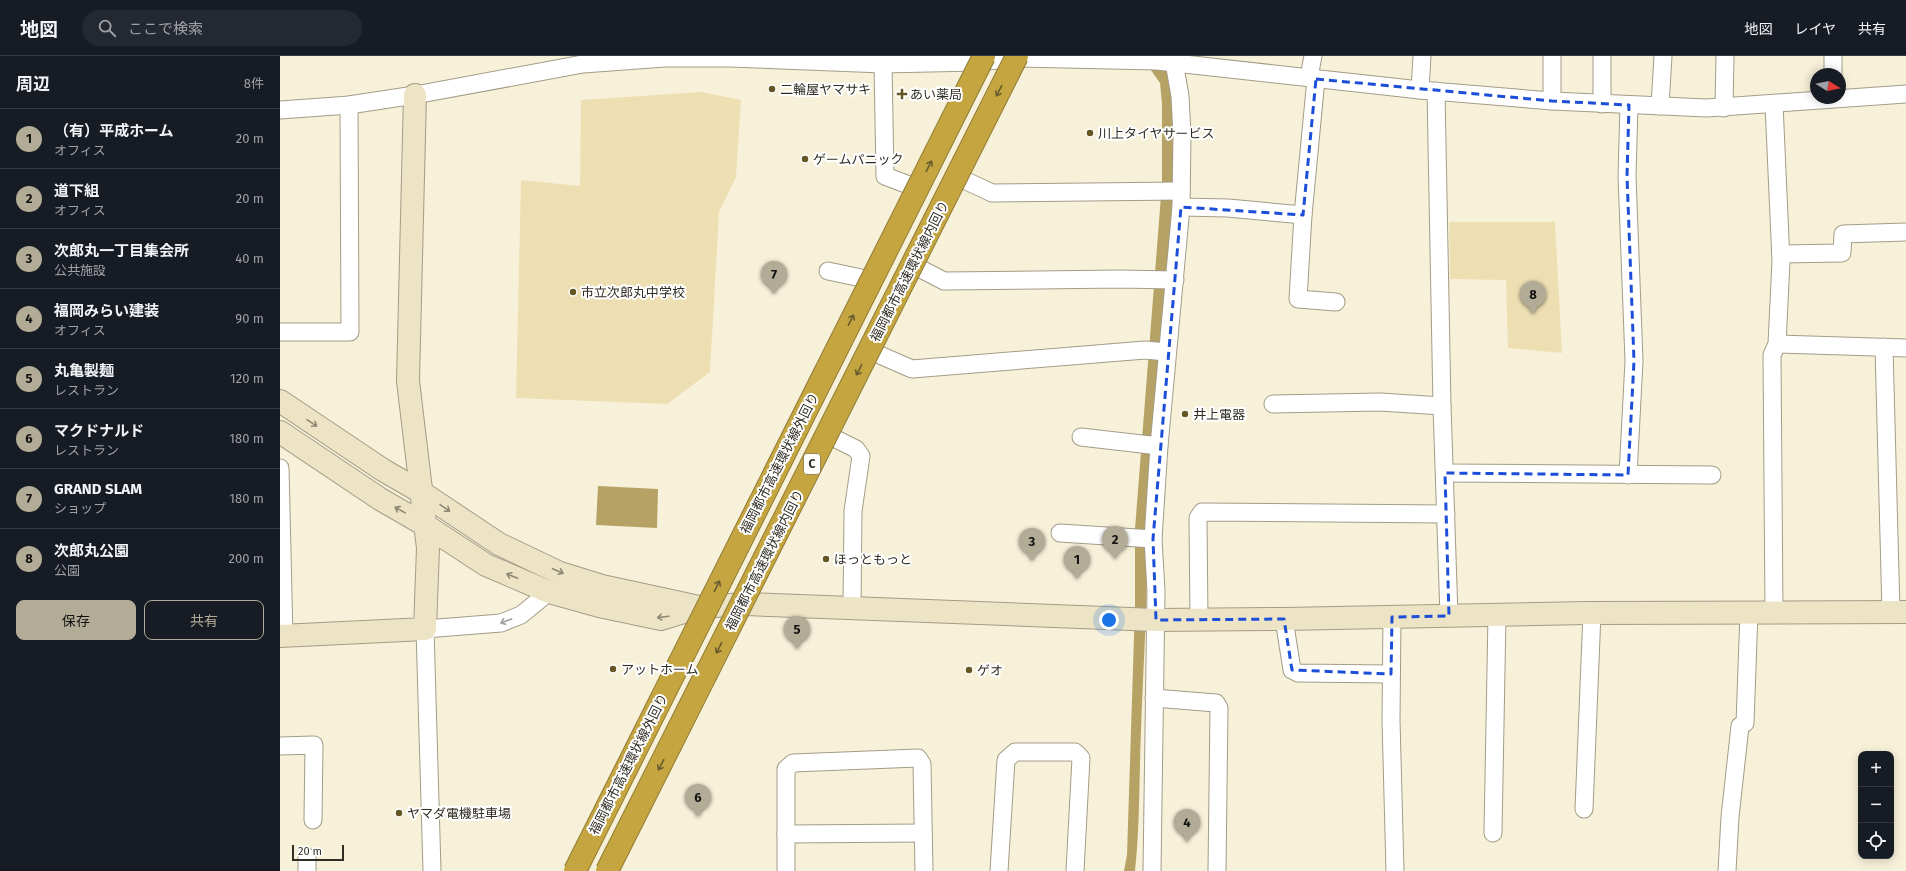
<!DOCTYPE html>
<html lang="ja">
<meta charset="utf-8">
<style>
:root{--surface:#171b24;--page:#242831;--text:#f1f3f6;--muted:#9ea1a6;--line:#363941;--accent:#b2ac97}
body{margin:0;font-family:"Fira Sans","Noto Sans JP",sans-serif;background:var(--page);color:var(--text)}
.controls{position:absolute;right:12px;bottom:12px;display:grid;overflow:hidden;border-radius:8px;box-shadow:0 2px 10px #0003}
.controls button{width:36px;height:36px;display:grid;place-items:center;padding:0;border:0;border-bottom:1px solid var(--line);background:var(--surface);color:var(--text);font:20px sans-serif}
.compass{position:absolute;left:1530px;top:12px;width:36px;height:36px;border-radius:50%;background:var(--surface);box-shadow:0 2px 10px #0003;rotate:100deg}
.scale{position:absolute;left:12px;bottom:10px;width:52px;box-sizing:border-box;padding-left:4px;border:2px solid #2f2c23;border-top:0;font-size:11px;line-height:14px;white-space:nowrap;color:#2f2c23;-webkit-text-stroke:3px #fff;paint-order:stroke}
.you{position:absolute;left:829px;top:564px;width:14px;height:14px;margin:-10px;border:3px solid #fff;border-radius:50%;background:#1a73e8;box-shadow:0 0 0 6px #1a73e833}
.badge{display:grid;place-items:center;width:26px;height:26px;border-radius:50%;background:var(--accent);color:#111;font-size:13px;font-weight:700}
.pin{position:absolute;translate:-50% -33px;filter:drop-shadow(0 1px 2px #0008)}
.pin::after{content:'';position:absolute;top:21px;width:14px;height:12px;background:inherit;clip-path:polygon(0 0,100% 0,50% 100%)}
.list{margin:0;padding:0;list-style:none}
h2{display:flex;justify-content:space-between;align-items:center;height:52px;margin:0;padding:0 16px;font-size:17px}
h2 small{font-size:13px;font-weight:400;color:var(--muted)}
.list li{display:grid;grid-template-columns:26px 1fr auto;gap:12px;align-items:center;box-sizing:border-box;height:60px;padding:0 16px;border-top:1px solid var(--line)}
.list b{display:block;font-size:15px;white-space:nowrap}
.list p{margin:0;font-size:13px;white-space:nowrap;color:var(--muted)}
.list em{font-size:13px;font-style:normal;color:var(--muted)}
.actions{display:flex;gap:8px;padding:12px 16px}
.actions a{flex:1;padding:9px 0;border:1px solid var(--accent);border-radius:8px;text-align:center;font-size:14px;color:var(--accent)}
.actions .main{background:var(--accent);color:#111}
.icon{flex:none;width:22px;height:22px;fill:none;stroke:currentColor;stroke-width:2;stroke-linecap:round;stroke-linejoin:round}
.map{position:relative;flex:none;width:1626px;height:815px;overflow:hidden}
header{display:flex;align-items:center;gap:24px;box-sizing:border-box;height:56px;padding:0 20px;background:var(--surface);border-bottom:1px solid var(--line)}
header strong{font-size:19px}
nav{display:flex;gap:22px;margin-inline-start:auto;font-size:14px}
.search{width:280px;height:36px;background:var(--page);display:flex;align-items:center;gap:10px;box-sizing:border-box;padding:0 14px;border-radius:22px;color:var(--muted);font-size:15px}
main{display:flex}
aside{flex:1;background:var(--surface)}
.map>svg:first-child{display:block}
</style>
<header>
<strong>地図</strong>
<div class="search"><svg class="icon" aria-label="search" viewBox="0 0 24 24"><circle cx="10" cy="10" r="6"/><path d="M15 15l6 6"/></svg>ここで検索</div>
<nav><a>地図</a><a>レイヤ</a><a>共有</a></nav>
</header>
<main>
<aside>
<h2>周辺<small>8件</small></h2>
<ul class="list">
<li><span class="badge">1</span><div><b>（有）平成ホーム</b><p>オフィス</p></div><em>20 m</em></li>
<li><span class="badge">2</span><div><b>道下組</b><p>オフィス</p></div><em>20 m</em></li>
<li><span class="badge">3</span><div><b>次郎丸一丁目集会所</b><p>公共施設</p></div><em>40 m</em></li>
<li><span class="badge">4</span><div><b>福岡みらい建装</b><p>オフィス</p></div><em>90 m</em></li>
<li><span class="badge">5</span><div><b>丸亀製麺</b><p>レストラン</p></div><em>120 m</em></li>
<li><span class="badge">6</span><div><b>マクドナルド</b><p>レストラン</p></div><em>180 m</em></li>
<li><span class="badge">7</span><div><b>GRAND SLAM</b><p>ショップ</p></div><em>180 m</em></li>
<li><span class="badge">8</span><div><b>次郎丸公園</b><p>公園</p></div><em>200 m</em></li>
</ul>
<div class="actions"><a class="main">保存</a><a>共有</a></div>
</aside>
<div class="map">
<svg width="1626" height="815" viewBox="0 0 1626 815">
<rect width="100%" height="100%" fill="#f8f1da"/>
<!-- green -->
<g fill="#eedfb3">
<polygon points="421,36 461,44 456,121 439,156 430,316 387,348 236,342 241,124 300,130 301,44"/>
<polygon points="1169,166 1275,166 1282,297 1228,292 1226,224 1170,223"/>
</g>
<!-- water -->
<g fill="#b6a264">
<path d="M861 0H871L887 15 888 19 893 44 894 81 892 147 867 498C867 557 863 616 861 675 859 722 860 769 855 815H844L847 799 855 550V473L882 127V48L880 27Z"/>
<polygon points="318,430 378,433 377,472 316,469"/>
</g>
<g fill="none" stroke-linecap="round" stroke-linejoin="round">
<!-- street casing -->
<g stroke="#a39c87" stroke-width="19">
<g id="street">
<polyline points="1272,0 1272,45"/>
<polyline points="1322,0 1322,48"/>
<polyline points="603,8 605,120 634,131"/>
<polyline points="1553,18 1553,0"/>
<polyline points="1029,21 1033,0"/>
<polyline points="1036,23 1023,159 1018,243 1056,246"/>
<polyline points="1140,34 1142,0"/>
<polyline points="1156,35 1162,350 1169,560"/>
<polyline points="1380,50 1383,0"/>
<polyline points="1444,52 1445,0"/>
<polyline points="0,54 69,49 135,39 303,8 385,2 450,2 603,8 697,6 739,2 877,5 1140,34 1272,45 1427,52 1626,38"/>
<polyline points="680,122 712,137 901,135"/>
<polyline points="901,151 948,152 1023,159"/>
<polyline points="1501,198 1562,197 1563,178 1626,176"/>
<polyline points="635,210 664,225 841,223 895,224"/>
<polyline points="548,215 586,223"/>
<polyline points="0,276 70,276 69,49"/>
<polyline points="1497,288 1626,292"/>
<polyline points="1604,291 1611,556"/>
<polyline points="593,296 632,313 865,294 887,296"/>
<polyline points="993,348 1100,346 1162,350"/>
<polyline points="550,380 576,393 581,400 573,455 572,552"/>
<polyline points="801,381 879,390"/>
<polyline points="0,412 4,580"/>
<polyline points="1165,417 1432,419"/>
<polyline points="1348,419 1354,305 1347,120 1349,49"/>
<polyline points="780,477 873,483"/>
<polyline points="1494,556 1492,299 1497,288 1501,205 1494,48"/>
<polyline points="1112,561 1111,664 1115,815"/>
<polyline points="1004,563 1012,614 1018,617 1111,618"/>
<polyline points="919,564 918,462 922,456 1166,458"/>
<polyline points="874,642 936,647 939,652 937,815"/>
<polyline points="0,690 34,689 33,764"/>
<polyline points="1304,753 1312,557"/>
<polyline points="1213,777 1217,559"/>
<polyline points="506,778 643,777"/>
<polyline points="27,815 27,801"/>
<polyline points="152,815 145,573 221,567 241,559 269,536"/>
<polyline points="506,815 506,713 513,707 638,702 642,708 644,815"/>
<polyline points="719,815 726,704 735,696 795,696 801,702 795,815"/>
<polyline points="872,815 876,535 873,483 879,390 901,151 902,79 900,40 894,6"/>
<polyline points="1447,815 1450,761 1460,670 1465,667 1469,556"/>
</g>
</g>
<!-- secondary casing -->
<g stroke="#a39c87" stroke-width="24">
<g id="secondary">
<polyline points="0,345 103,414 141,436 219,488 280,517 322,530 419,551"/>
<polyline points="0,376 100,443 145,469 206,509 269,536 319,550 381,563 420,551 466,548 876,564 1004,563 1307,557 1626,556"/>
<polyline points="0,580 145,573 148,492 128,325 135,39"/>
</g>
</g>
<!-- street -->
<use href="#street" stroke="#fff" stroke-width="17"/>
<!-- secondary -->
<use href="#secondary" stroke="#ede4c5" stroke-width="22"/>
<!-- highway-bridge casing -->
<g stroke="#907b35" stroke-width="24" stroke-linecap="butt">
<g id="highway-bridge">
<polyline points="295,815 704,0"/>
<polyline points="327,815 737,0"/>
</g>
</g>
<!-- highway-bridge -->
<use href="#highway-bridge" stroke="#c4a53f" stroke-width="22"/>
</g>
<!-- one-way arrows -->
<defs><path id="oneway-shaft" d="M-6 0H5M1.5-3L5.5 0L1.5 3" fill="none" stroke-width="1.6" stroke-linecap="round" stroke-linejoin="round"/></defs>
<g stroke="#6b5c2e">
<use href="#oneway-shaft" transform="translate(719 35) rotate(117)"/>
<use href="#oneway-shaft" transform="translate(649 110) rotate(-63)"/>
<use href="#oneway-shaft" transform="translate(571 264) rotate(-63)"/>
<use href="#oneway-shaft" transform="translate(579 314) rotate(117)"/>
<use href="#oneway-shaft" transform="translate(437 530) rotate(-63)"/>
<use href="#oneway-shaft" transform="translate(439 592) rotate(117)"/>
<use href="#oneway-shaft" transform="translate(381 709) rotate(117)"/>
</g>
<g stroke="#8e8874">
<use href="#oneway-shaft" transform="translate(32 367) rotate(34)"/>
<use href="#oneway-shaft" transform="translate(165 452) rotate(35)"/>
<use href="#oneway-shaft" transform="translate(120 454) rotate(-151)"/>
<use href="#oneway-shaft" transform="translate(278 515) rotate(23)"/>
<use href="#oneway-shaft" transform="translate(232 520) rotate(-157)"/>
<use href="#oneway-shaft" transform="translate(383 561) rotate(173)"/>
</g>
<use stroke="#a1a09c" href="#oneway-shaft" transform="translate(226 565) rotate(160)"/>
<!-- marked area -->
<path fill="none" stroke="#1d4ed8" stroke-width="3" stroke-dasharray="8 5" stroke-linejoin="round" d="M1036 23 1272 45 1349 49 1347 120 1354 305 1348 419 1165 417 1169 560 1112 561 1111 618 1012 614 1004 563 876 564 873 483 901 151 1023 159Z"/>
<!-- markers -->
<g fill="#655523" stroke="#fff" stroke-width="1.5">
<circle cx="492" cy="33" r="4"/>
<path d="M620 32h4v4h4v4h-4v4h-4v-4h-4v-4h4z"/>
<circle cx="810" cy="77" r="4"/>
<circle cx="525" cy="103" r="4"/>
<circle cx="293" cy="236" r="4"/>
<circle cx="905" cy="358" r="4"/>
<circle cx="546" cy="503" r="4"/>
<circle cx="333" cy="613" r="4"/>
<circle cx="689" cy="614" r="4"/>
<circle cx="119" cy="757" r="4"/>
</g>
<g text-anchor="middle" stroke-width="4" stroke-linejoin="round" paint-order="stroke">
<!-- shield labels -->
<rect fill="#fff" stroke="#6d6b65" stroke-width="1" x="524" y="398" width="16" height="20" rx="3"/>
<g font-size="12" font-weight="bold" fill="#2f2c23">
<text x="532" y="412">C</text>
</g>
<!-- poi labels -->
<g font-size="13" fill="#2f2c23" stroke="#fff" text-anchor="start">
<text x="500" y="38">二輪屋ヤマサキ</text>
<text x="630" y="43">あい薬局</text>
<text x="818" y="82">川上タイヤサービス</text>
<text x="533" y="108">ゲームパニック</text>
<text x="301" y="241">市立次郎丸中学校</text>
<text x="913" y="363">井上電器</text>
<text x="554" y="508">ほっともっと</text>
<text x="341" y="618">アットホーム</text>
<text x="697" y="619">ゲオ</text>
<text x="127" y="762">ヤマダ電機駐車場</text>
</g>
<!-- street labels -->
<g font-size="13" fill="#2f2c23" stroke="#fff">
<text transform="translate(629 215) rotate(-63)" y="5">福岡都市高速環状線内回り</text>
<text transform="translate(499 407) rotate(-63)" y="5">福岡都市高速環状線外回り</text>
<text transform="translate(484 504) rotate(-63)" y="5">福岡都市高速環状線内回り</text>
<text transform="translate(348 708) rotate(-63)" y="5">福岡都市高速環状線外回り</text>
</g>
</g>
</svg>
<div class="controls">
<button>+</button>
<button>−</button>
<button><svg class="icon" aria-label="locate" viewBox="0 0 24 24"><circle cx="12" cy="12" r="6"/><path d="M12 2v4M12 18v4M2 12h4M18 12h4"/></svg></button>
</div>
<svg class="compass" viewBox="-18 -18 36 36"><path d="M0-13l5 13h-10z" fill="#e53935"/><path d="M0 13l5-13h-10z" fill="#9ea1a6"/></svg>
<div class="scale">20 m</div>
<div class="you"></div>
<div class="pin badge" style="left:797px;top:523px">1</div>
<div class="pin badge" style="left:835px;top:503px">2</div>
<div class="pin badge" style="left:752px;top:505px">3</div>
<div class="pin badge" style="left:907px;top:786px">4</div>
<div class="pin badge" style="left:517px;top:593px">5</div>
<div class="pin badge" style="left:418px;top:761px">6</div>
<div class="pin badge" style="left:494px;top:238px">7</div>
<div class="pin badge" style="left:1253px;top:258px">8</div>
</div>
</main>
